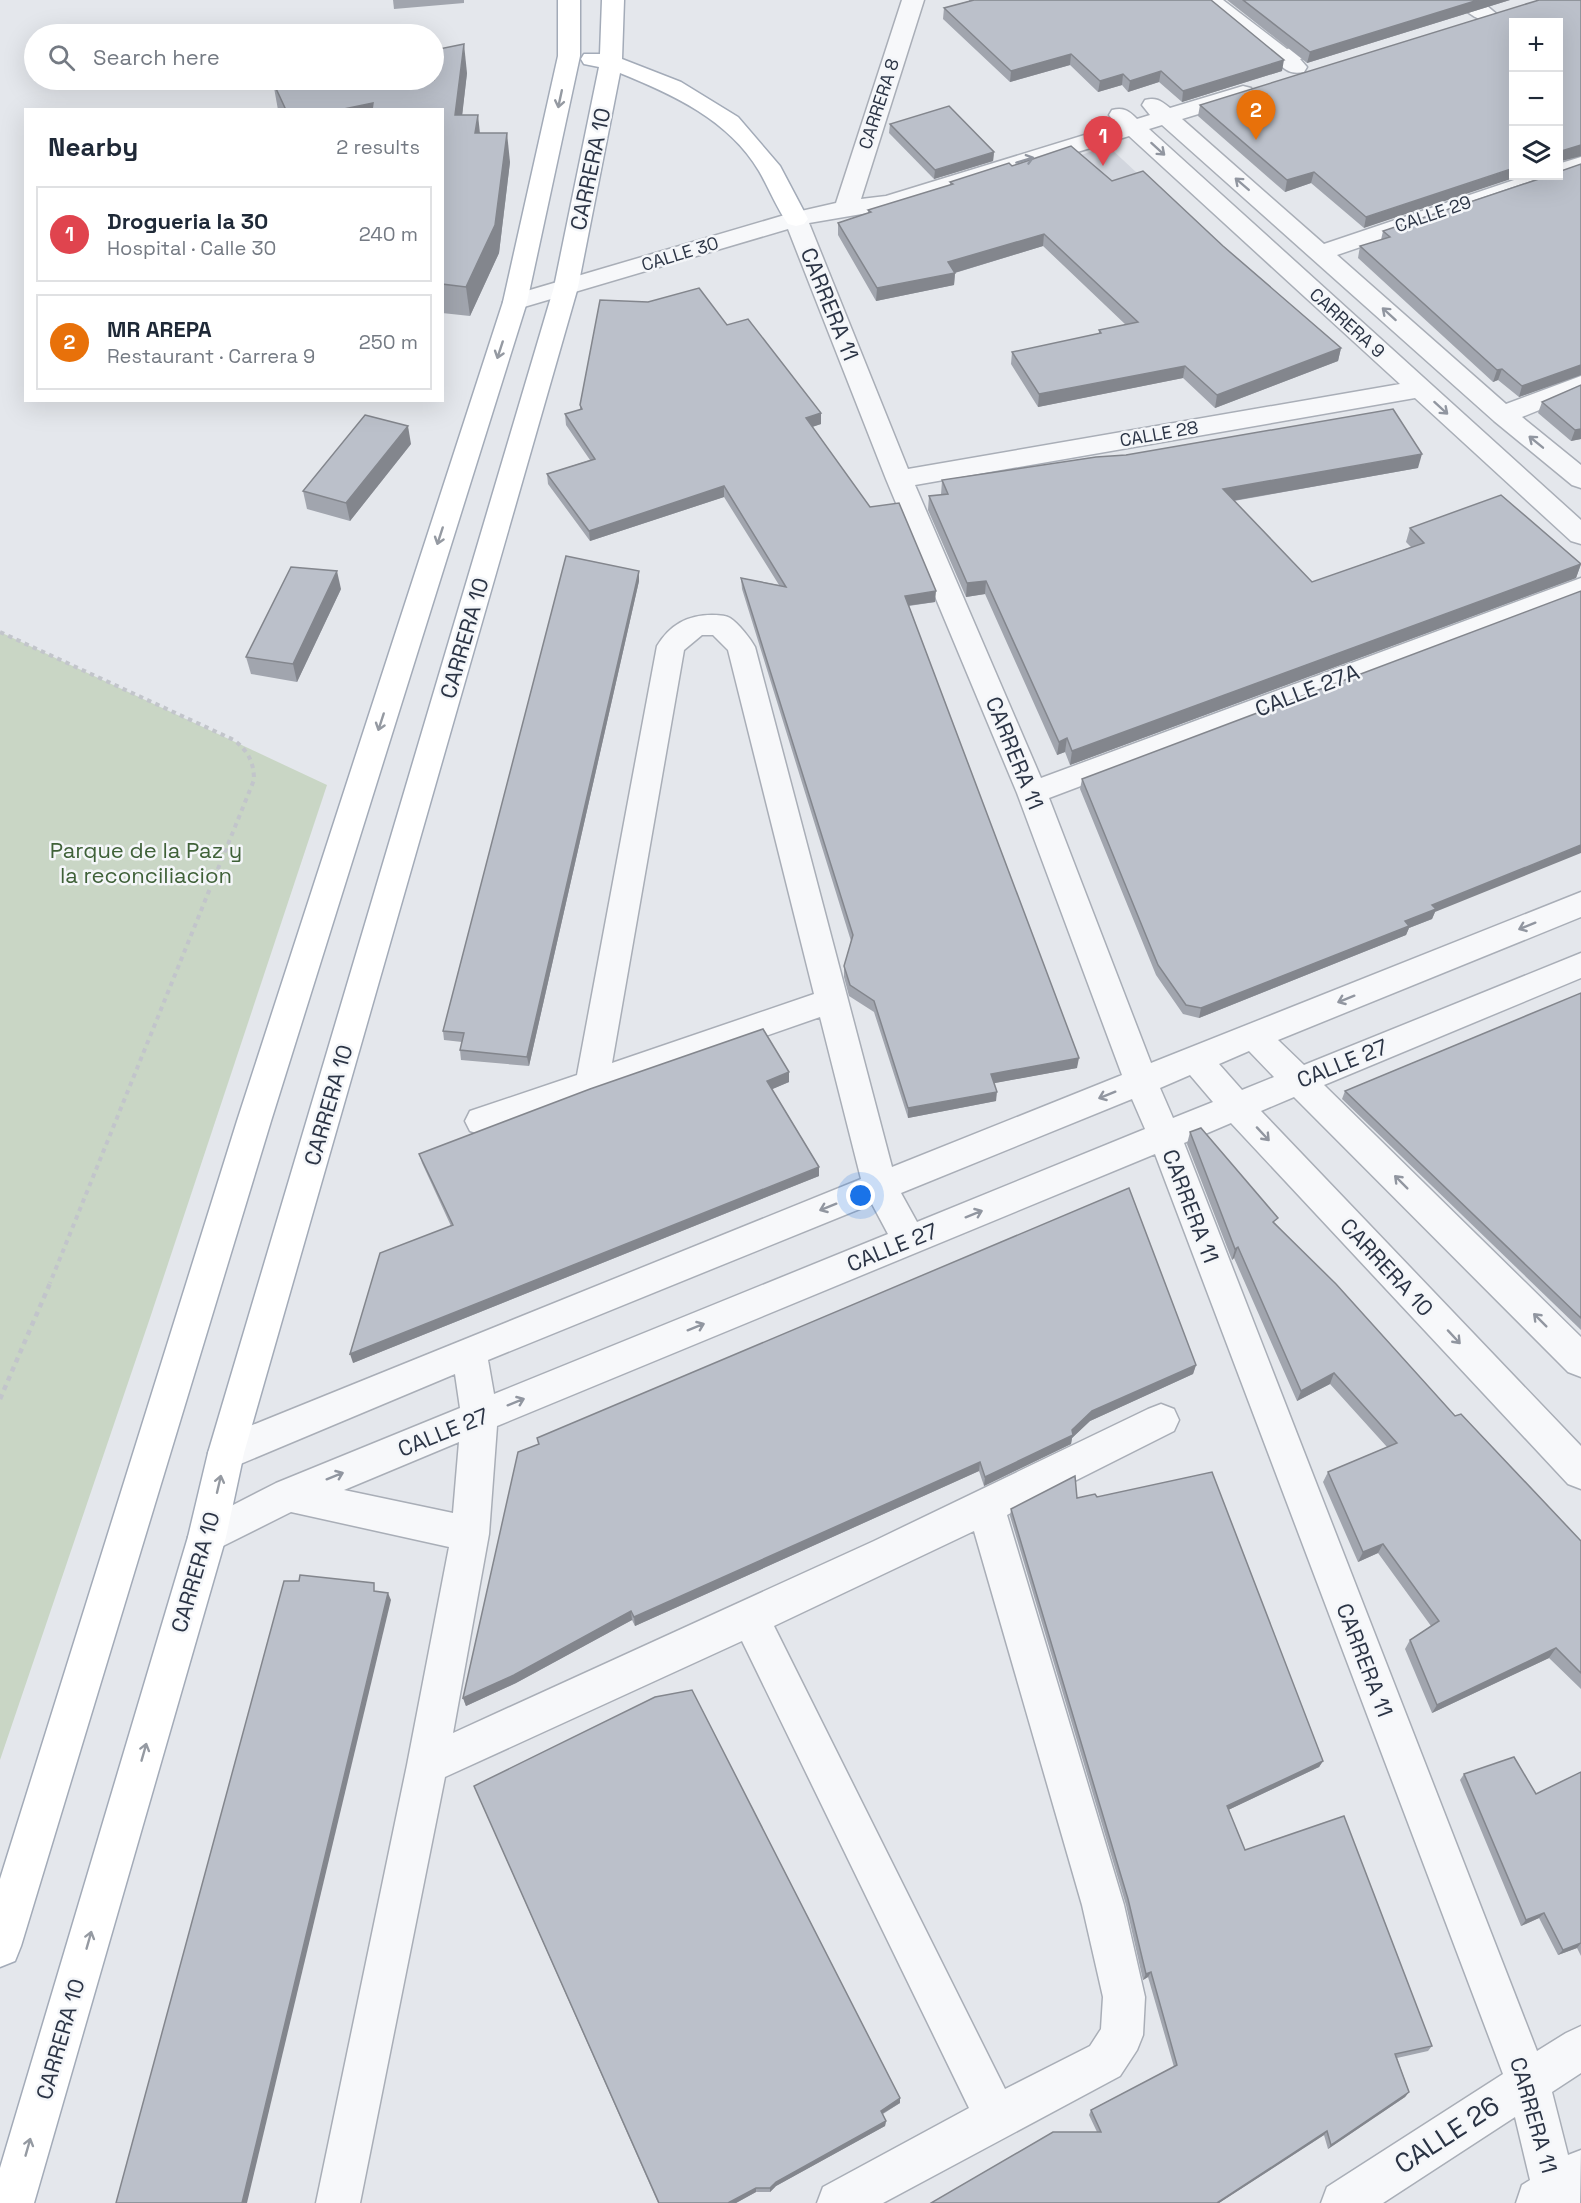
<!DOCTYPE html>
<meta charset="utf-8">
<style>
:root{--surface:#fff;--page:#f2f2f3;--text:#1f2937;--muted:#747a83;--line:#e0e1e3;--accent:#1a73e8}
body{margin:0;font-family:"Space Grotesk",sans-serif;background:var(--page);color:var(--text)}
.controls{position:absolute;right:18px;top:18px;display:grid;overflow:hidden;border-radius:0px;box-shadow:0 6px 24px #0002}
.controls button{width:54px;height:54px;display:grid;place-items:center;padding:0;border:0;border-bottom:2px solid var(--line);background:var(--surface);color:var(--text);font:30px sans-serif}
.you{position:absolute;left:861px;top:1196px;width:21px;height:21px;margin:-15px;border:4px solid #fff;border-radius:50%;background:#1a73e8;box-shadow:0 0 0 9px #1a73e833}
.badge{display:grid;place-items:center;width:39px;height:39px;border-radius:50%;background:var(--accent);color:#fff;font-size:20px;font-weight:700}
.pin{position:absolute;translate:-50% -50px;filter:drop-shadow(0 2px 3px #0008)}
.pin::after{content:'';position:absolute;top:32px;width:21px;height:18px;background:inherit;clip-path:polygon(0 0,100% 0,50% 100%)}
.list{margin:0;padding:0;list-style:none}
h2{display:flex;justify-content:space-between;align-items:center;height:78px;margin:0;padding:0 24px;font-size:26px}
h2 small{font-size:20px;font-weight:400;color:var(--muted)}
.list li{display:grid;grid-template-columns:39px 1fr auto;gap:18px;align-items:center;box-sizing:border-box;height:96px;margin:0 12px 12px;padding:0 12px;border:2px solid var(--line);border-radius:0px}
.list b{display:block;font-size:22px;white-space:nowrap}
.list p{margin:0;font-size:20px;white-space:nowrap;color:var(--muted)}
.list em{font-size:20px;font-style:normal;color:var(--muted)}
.icon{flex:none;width:33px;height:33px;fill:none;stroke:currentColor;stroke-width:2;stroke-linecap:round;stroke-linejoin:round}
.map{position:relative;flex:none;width:1581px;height:2203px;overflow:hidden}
.search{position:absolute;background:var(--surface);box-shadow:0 6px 24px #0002;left:24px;top:24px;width:420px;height:66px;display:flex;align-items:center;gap:15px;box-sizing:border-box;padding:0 21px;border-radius:33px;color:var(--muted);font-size:22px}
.panel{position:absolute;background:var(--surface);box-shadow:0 6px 24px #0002;left:24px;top:108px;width:420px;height:294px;border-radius:0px}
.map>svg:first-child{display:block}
</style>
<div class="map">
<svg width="1581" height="2203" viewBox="0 0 1581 2203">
<rect width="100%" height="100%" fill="#e4e7ec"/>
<!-- built -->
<polygon fill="#d2d6de" points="1108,146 1137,173 1110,194 1069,159"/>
<!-- green -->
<polygon fill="#c9d6c5" points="0,632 327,785 150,1318 0,1760"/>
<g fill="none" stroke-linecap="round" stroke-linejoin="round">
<!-- minor casing -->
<g stroke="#a9aeb7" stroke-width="3">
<g id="minor">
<path d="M902 0H924L861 199 886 196 1117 125 1109 115 1112 110C1124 107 1129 111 1137 119L1150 115 1142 105 1145 100C1157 97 1161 101 1170 108L1243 86 1251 88 1254 93 1251 98 1182 119 1324 244 1526 176H1558V164L1581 157V172L1337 255 1506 404 1581 376V393L1522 417 1581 465V488L1572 485 1494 421 1162 125 1149 129 1581 520V544L1571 541 1415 398 915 485 1041 778 1581 578V597L1049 798 1151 1063 1581 892V917L1278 1040 1304 1065 1581 953V978L1324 1085 1581 1337V1377L1568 1372 1294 1097 1261 1111 1581 1446V1489L1568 1484 1231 1123 1184 1143 1537 2051 1566 2033 1581 2026V2073L1552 2092 1568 2155 1581 2150 1580 2203H1516L1522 2185 1530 2180 1515 2117 1383 2203H1321L1327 2187 1503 2074 1155 1154 497 1426 489 1534 453 1733 874 1541 1148 1409 1161 1404 1174 1409 1179 1420 1174 1431 1007 1515 1124 1905 1145 1997 1143 2035 1137 2050 1120 2076 883 2203H817L823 2187 969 2108 742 1641 445 1777 360 2203H316L407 1765 449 1547 291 1512 207 1554 194 1549 188 1537 194 1525 276 1483 460 1408 455 1374 226 1470 213 1465 208 1453 213 1441 861 1179 820 1017 482 1135 470 1131 465 1121 470 1111 577 1075 657 646C670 625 687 615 712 615 717 615 725 615 730 618 739 624 750 638 755 647L892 1167 1122 1075 1017 793 886 479 788 229 524 307 515 309 506 307 503 302 506 297 788 214 836 203ZM1129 136 1400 384 908 469 809 223 897 208ZM702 635H713L728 650 814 994 612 1063 684 650ZM1249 1051 1274 1077 1242 1090 1219 1064ZM1190 1075 1213 1102 1173 1118 1160 1088ZM1132 1099 1145 1129 917 1222 901 1193ZM872 1204 888 1234 494 1394 488 1360ZM459 1442 453 1513 344 1490ZM974 1531 1082 1905 1103 1997 1101 2029 1090 2046 1005 2089 774 1626Z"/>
<path d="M1199 0H1223L1287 49 1339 33 1347 35 1350 40 1347 45 1300 59 1307 67 1304 72C1293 74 1288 72 1280 65L1239 78 1231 76 1228 71 1231 66 1267 55Z"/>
<path d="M1456 0H1480L1499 16 1496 21C1481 24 1465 12 1456 0Z"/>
</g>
</g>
<!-- major casing -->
<g stroke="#a3abb8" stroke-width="3">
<g id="major">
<polygon points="558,0 580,0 580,56 527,302 271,1121 21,1946 15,1961 0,1967 0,1879 237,1121 503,302 558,56"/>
<path d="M602 0H624L622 59 681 82 738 117 780 166 808 219 804 224 796 226 788 224C776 207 769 188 759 171 729 120 672 94 620 73L578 287 244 1453 226 1537 34 2203H0V2168L188 1537 208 1453 554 287 599 67 584 64 581 59 584 54H600Z"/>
</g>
</g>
<!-- path-far1 -->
<path stroke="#c2c5cb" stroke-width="4" stroke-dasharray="4.5 4.5" stroke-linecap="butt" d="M0 632 234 740C248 751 254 762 254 780L50 1283"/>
<!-- path -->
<polyline stroke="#c2c5cb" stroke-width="4.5" stroke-dasharray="5 5" stroke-linecap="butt" points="0,1399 51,1281"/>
<!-- minor -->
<use href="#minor" fill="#f7f8fa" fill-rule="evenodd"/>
<!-- major -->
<use href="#major" fill="#fff" fill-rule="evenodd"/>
</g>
<!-- wall -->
<g fill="#a1a5ae">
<polygon points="393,0 464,0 464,3 394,9"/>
<polygon points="969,0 1211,0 1282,71 1182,102 1159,82 1128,92 1122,85 1098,92 1070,65 1010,82 943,19 944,8 969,1"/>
<polygon points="1227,0 1510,0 1307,63"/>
<polygon points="1581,0 1581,156 1559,161 1558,165 1558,22 1364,228 1311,183 1285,192 1198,116 1200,105"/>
<polygon points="467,73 462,115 480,133 510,162 499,253 470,316 442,313 442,110 278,110 273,82"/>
<polygon points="890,124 994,152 993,161 934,179 889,133"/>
<polygon points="1581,164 1581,375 1519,397 1498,380 1493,382 1358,258 1360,246 1381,240 1383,231"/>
<polygon points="1012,166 1112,181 1223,246 1341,348 1338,361 1215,408 1183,378 1038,407 1011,364 1012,352 1099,334 1099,330 1126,325 1043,246 955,273 954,285 876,301 838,235 838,223 868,213 868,210 950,185 950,182"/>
<polygon points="727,325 821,413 821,424 812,427 935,602 909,606 1077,1068 994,1083 996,1101 908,1118 874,1012 849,996 844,977 844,966 851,941 742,589 741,578 779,585 724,497 590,541 548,484 547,474 590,460 566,425 565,414 580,410 580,405"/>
<polygon points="1581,385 1581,439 1571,441 1538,413 1542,402"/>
<polygon points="411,444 350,521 307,509 303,491"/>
<polygon points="1418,468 1234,501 1312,582 1411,547 1406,542 1410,528 1581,564 1576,578 1070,765 1065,752 1057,755 985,594 966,597 928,510 929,496 941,495 942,480"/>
<polygon points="639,571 639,581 529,1066 461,1060 460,1050 462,1042 444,1040 443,1031"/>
<polygon points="341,589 297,682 251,674 246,657"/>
<polygon points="1082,779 1435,912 1432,919 1409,928 1406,935 1199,1018 1183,1014 1156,975 1080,789"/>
<polygon points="1581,993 1581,1330 1342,1099 1345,1091"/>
<polygon points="789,1072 789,1082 772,1089 819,1167 819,1176 353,1363 451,1226 422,1163 419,1154"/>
<polygon points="1190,1132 1455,1416 1581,1541 1581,1689 1549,1658 1432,1713 1405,1649 1410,1640 1431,1626 1378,1553 1358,1562 1323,1482 1328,1472 1387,1447 1330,1384 1297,1401 1234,1258 1232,1260 1187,1144"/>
<polygon points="1196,1365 1193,1374 1090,1421 1072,1438 1071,1444 984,1486 979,1471 635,1626 632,1620 516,1683 466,1706 463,1698 538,1444 537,1438"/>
<polygon points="1097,1497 1323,1761 1319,1767 1228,1810 1245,1850 1432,2046 1428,2051 1397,2058 1409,2092 1405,2097 1328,2149 1324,2135 1219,2203 931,2203 1097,2132 1089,2115 1091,2110 1174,2067 1148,1977 1143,1980 1126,1905 1010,1516 1011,1509 1077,1498"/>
<polygon points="1581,1772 1581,1956 1577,1948 1558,1955 1539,1918 1521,1926 1460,1780 1464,1774 1536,1794"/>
<polygon points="474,1786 900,2103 883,2114 886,2121 885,2126 776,2186 770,2192 756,2192 736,2203 658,2203"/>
</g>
<!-- shaded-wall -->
<g fill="#83868d">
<polygon points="1478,0 1510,0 1307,63 1310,52"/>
<polygon points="464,44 467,73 459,143 455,115"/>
<polygon points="1071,54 1070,65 1010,82 1011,71"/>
<polygon points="1284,60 1282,71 1182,102 1183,91"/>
<polygon points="1161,71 1159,82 1128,92 1130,81"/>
<polygon points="1123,74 1122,85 1098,92 1100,81"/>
<polygon points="373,103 374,110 339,110"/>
<polygon points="478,115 481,143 475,133"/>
<polygon points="507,133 510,162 499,253 470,316 466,287"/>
<polygon points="1581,145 1581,156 1558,162 1561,151"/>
<polygon points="994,152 993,161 934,179 935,170"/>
<polygon points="1514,168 1514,176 1520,176 1364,228 1366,217"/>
<polygon points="1314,172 1311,183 1285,192 1287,180"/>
<polygon points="1044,234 1043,246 954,273 955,273 954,285 876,301 877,288 948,262"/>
<polygon points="1341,348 1338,361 1215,408 1217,395"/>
<polygon points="1581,365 1581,375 1519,397 1522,386"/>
<polygon points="1185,366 1183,378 1038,407 1039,394"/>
<polygon points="1502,369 1498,380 1493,382 1497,370"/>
<polygon points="821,413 821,424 806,429 806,418"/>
<polygon points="408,426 411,444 350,521 346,503"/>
<polygon points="1581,429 1581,439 1571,441 1575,430"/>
<polygon points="1422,454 1418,468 1220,503 1223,489"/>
<polygon points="724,486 724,497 590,541 589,531"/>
<polygon points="1581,564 1576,578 1070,765 1072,751"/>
<polygon points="337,571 341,589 297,682 293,664"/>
<polygon points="639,571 639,581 529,1066 527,1057"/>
<polygon points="986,581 985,594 966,597 967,583"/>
<polygon points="936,591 935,602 905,606 905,596"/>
<polygon points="1067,738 1065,752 1057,755 1059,742"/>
<polygon points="1581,845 1581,853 1435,912 1432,919 1409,928 1406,935 1199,1018 1201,1008 1405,921 1432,905"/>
<polygon points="1079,1058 1077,1068 990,1084 991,1074"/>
<polygon points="789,1072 789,1082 768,1091 767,1081"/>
<polygon points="997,1092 996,1101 908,1118 908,1108"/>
<polygon points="819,1167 819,1176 353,1363 350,1354"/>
<polygon points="1238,1247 1234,1258 1232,1260 1235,1249"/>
<polygon points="1196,1365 1193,1374 1090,1421 1072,1438 1071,1444 984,1486 985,1477 1072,1430 1092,1411"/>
<polygon points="1334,1373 1330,1384 1297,1401 1301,1391"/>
<polygon points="980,1462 979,1471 635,1626 634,1617"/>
<polygon points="1383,1544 1378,1553 1358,1562 1363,1552"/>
<polygon points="388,1593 391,1600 247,2203 242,2203"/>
<polygon points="631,1611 632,1620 516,1683 466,1706 463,1698"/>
<polygon points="1556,1648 1549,1658 1432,1713 1437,1705"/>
<polygon points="1323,1761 1319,1767 1224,1812 1227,1806"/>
<polygon points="1544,1913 1539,1918 1521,1926 1526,1920"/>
<polygon points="1581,1943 1577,1948 1558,1955 1563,1950"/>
<polygon points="1151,1972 1148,1977 1143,1980 1146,1974"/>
<polygon points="1409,2092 1405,2097 1328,2149 1331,2145"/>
<polygon points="900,2098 900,2103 880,2115 881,2111"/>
<polygon points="886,2121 885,2126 776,2186 770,2192 770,2188 776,2182"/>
<polygon points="1327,2131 1324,2135 1219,2203 1217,2203"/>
<polygon points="756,2188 756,2192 736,2203 728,2203"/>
</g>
<!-- building -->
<g fill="#bbc0ca" stroke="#83868d" stroke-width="1.5">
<polygon points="974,0 1211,0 1284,60 1183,91 1161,71 1130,81 1123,74 1100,81 1071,54 1011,71 944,8"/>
<polygon points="1243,0 1478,0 1310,52"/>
<polygon points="1539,0 1581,0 1581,145 1561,151 1559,162 1558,22 1514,22 1514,168 1366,217 1314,172 1287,180 1200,105"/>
<polygon points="464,44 455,115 478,115 475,133 507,133 495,225 466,287 442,284 442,110 372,110 373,103 339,110 286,110 273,82 286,80 434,80 434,50"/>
<polygon points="949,106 994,152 935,170 890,124"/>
<polygon points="1071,146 1112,181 1143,171 1223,246 1341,348 1217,395 1185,366 1039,394 1012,352 1101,333 1099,330 1138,322 1044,234 948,262 955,273 877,288 838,223 871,212 868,210 953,184 950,182 1009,163 1012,166"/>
<polygon points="1581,164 1581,365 1522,386 1502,369 1497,370 1360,246 1390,237 1383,231 1548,176 1558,176 1558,172"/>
<polygon points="699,288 727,325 748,319 821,413 806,418 870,507 899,503 936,591 905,596 1079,1058 991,1074 997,1092 908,1108 874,1001 850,985 844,966 853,935 741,578 786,587 724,486 589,531 547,474 595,459 565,414 582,409 580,405 600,300 648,302"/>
<polygon points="1581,385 1581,429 1575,430 1542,402"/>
<polygon points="1393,409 1422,454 1223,489 1312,582 1424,543 1410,528 1501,495 1581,564 1072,751 1067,738 1059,742 986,581 967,583 929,496 948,494 942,480 1096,457 1126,455"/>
<polygon points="365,415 408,426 346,503 303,491"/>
<polygon points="566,556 639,571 527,1057 460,1050 464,1033 443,1031"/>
<polygon points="291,567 337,571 293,664 246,657"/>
<polygon points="1581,591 1581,845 1432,905 1436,909 1405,921 1409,926 1201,1008 1186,1005 1158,965 1082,779"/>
<polygon points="1581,993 1581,1318 1345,1091"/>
<polygon points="763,1029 789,1072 767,1081 819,1167 350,1354 380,1253 453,1225 419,1154 590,1089"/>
<polygon points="1201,1128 1278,1218 1273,1222 1336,1284 1455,1416 1461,1414 1581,1541 1581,1673 1556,1648 1437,1705 1410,1640 1439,1621 1383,1544 1363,1552 1328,1472 1397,1443 1334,1373 1301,1391 1238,1247 1235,1249 1190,1132"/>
<polygon points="1129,1188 1196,1365 1092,1411 1072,1430 1073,1435 985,1477 980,1462 634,1617 631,1611 514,1675 463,1698 518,1452 539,1444 537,1438"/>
<polygon points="1212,1472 1323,1761 1227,1806 1245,1850 1344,1816 1432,2046 1395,2054 1409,2092 1331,2145 1327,2131 1217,2203 931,2203 1053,2132 1101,2132 1091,2110 1177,2065 1151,1972 1146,1974 1128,1899 1011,1509 1075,1476 1077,1498 1095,1494 1097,1497"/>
<polygon points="300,1575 374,1583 374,1591 388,1593 242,2203 116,2203 284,1581 299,1581"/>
<polygon points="692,1690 900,2098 881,2111 886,2121 776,2182 770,2188 756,2188 728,2203 659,2203 474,1786 655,1697"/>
<polygon points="1514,1757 1536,1794 1581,1772 1581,1943 1563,1950 1544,1913 1526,1920 1464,1774"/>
</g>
<!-- one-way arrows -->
<defs><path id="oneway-shaft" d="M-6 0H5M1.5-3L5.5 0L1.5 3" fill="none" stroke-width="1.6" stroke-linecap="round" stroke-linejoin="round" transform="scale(1.5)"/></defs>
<g stroke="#959aa2">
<use href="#oneway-shaft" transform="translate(560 99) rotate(102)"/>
<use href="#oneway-shaft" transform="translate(500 350) rotate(108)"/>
<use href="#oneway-shaft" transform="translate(440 536) rotate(108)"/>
<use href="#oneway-shaft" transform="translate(381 722) rotate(108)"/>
<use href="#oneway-shaft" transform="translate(219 1484) rotate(-77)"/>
<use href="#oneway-shaft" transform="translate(144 1752) rotate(-74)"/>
<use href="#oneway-shaft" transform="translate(89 1940) rotate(-74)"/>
<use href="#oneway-shaft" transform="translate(28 2147) rotate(-74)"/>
</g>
<g stroke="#9196a0">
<use href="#oneway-shaft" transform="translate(1158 149) rotate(42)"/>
<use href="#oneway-shaft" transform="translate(1025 160) rotate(-17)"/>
<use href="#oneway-shaft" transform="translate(1242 184) rotate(-139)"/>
<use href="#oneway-shaft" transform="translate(1389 314) rotate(-138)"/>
<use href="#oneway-shaft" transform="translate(1441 408) rotate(42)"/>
<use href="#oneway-shaft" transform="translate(1536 442) rotate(-141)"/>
<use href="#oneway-shaft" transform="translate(1527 926) rotate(158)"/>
<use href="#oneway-shaft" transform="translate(1346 999) rotate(158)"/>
<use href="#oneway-shaft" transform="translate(1107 1095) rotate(158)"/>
<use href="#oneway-shaft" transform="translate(1263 1134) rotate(47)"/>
<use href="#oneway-shaft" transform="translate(1401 1182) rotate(-135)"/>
<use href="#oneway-shaft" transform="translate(828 1207) rotate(158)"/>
<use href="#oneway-shaft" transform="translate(974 1214) rotate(-22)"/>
<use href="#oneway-shaft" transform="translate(1540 1320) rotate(-135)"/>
<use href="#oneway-shaft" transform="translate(696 1327) rotate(-22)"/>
<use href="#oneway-shaft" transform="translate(1454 1337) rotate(47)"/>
<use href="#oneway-shaft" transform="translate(516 1402) rotate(-22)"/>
<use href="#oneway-shaft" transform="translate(335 1476) rotate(-22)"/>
</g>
<g text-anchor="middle" stroke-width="5" stroke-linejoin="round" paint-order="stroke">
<!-- far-street labels -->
<g font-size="18" fill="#2b3445" stroke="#f4f6f9">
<text transform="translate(879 104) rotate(-72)" y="6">CARRERA 8</text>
<text transform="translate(1433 214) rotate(-19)" y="6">CALLE 29</text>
<text transform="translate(680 254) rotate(-17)" y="6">CALLE 30</text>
<text transform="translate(1347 323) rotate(42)" y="6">CARRERA 9</text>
<text transform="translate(1159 434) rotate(-10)" y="6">CALLE 28</text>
</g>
<!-- street labels -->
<g font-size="22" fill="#2b3445" stroke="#f4f6f9">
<text transform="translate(590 169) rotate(-78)" y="8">CARRERA 10</text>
<text transform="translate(830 304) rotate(68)" y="8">CARRERA 11</text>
<text transform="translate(464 638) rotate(-74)" y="8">CARRERA 10</text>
<text transform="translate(1307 690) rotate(-21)" y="8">CALLE 27A</text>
<text transform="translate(1015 753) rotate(68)" y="8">CARRERA 11</text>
<text transform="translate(1342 1063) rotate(-22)" y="8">CALLE 27</text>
<text transform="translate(328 1105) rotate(-74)" y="8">CARRERA 10</text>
<text transform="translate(1191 1206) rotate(69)" y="8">CARRERA 11</text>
<text transform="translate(892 1247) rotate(-22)" y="8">CALLE 27</text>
<text transform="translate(1387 1267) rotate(47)" y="8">CARRERA 10</text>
<text transform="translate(443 1432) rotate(-22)" y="8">CALLE 27</text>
<text transform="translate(195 1572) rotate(-74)" y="8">CARRERA 10</text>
<text transform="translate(1365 1660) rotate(69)" y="8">CARRERA 11</text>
<text transform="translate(60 2039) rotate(-74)" y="8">CARRERA 10</text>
<text transform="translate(1534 2115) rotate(74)" y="8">CARRERA 11</text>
</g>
<!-- park labels -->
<g font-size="22" fill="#3f6138" stroke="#f4f6f9">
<text x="146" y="858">Parque de la Paz y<tspan x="146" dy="25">la reconciliacion</tspan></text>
</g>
<!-- near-street labels -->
<g font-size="27" fill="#2b3445" stroke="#f4f6f9">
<text transform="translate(1447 2135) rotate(-33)" y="9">CALLE 26</text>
</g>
</g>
</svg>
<div class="controls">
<button>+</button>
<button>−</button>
<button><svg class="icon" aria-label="layers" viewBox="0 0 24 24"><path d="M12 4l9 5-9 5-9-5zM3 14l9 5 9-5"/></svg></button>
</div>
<div class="you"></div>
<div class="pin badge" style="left:1103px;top:166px;background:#e0444e">1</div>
<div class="pin badge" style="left:1256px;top:140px;background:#e8710a">2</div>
<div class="search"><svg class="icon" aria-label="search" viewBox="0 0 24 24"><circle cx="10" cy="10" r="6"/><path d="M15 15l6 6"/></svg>Search here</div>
<section class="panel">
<h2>Nearby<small>2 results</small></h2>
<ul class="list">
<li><span class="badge" style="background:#e0444e">1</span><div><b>Drogueria la 30</b><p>Hospital · Calle 30</p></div><em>240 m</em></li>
<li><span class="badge" style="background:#e8710a">2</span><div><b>MR AREPA</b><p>Restaurant · Carrera 9</p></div><em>250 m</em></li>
</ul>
</section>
</div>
